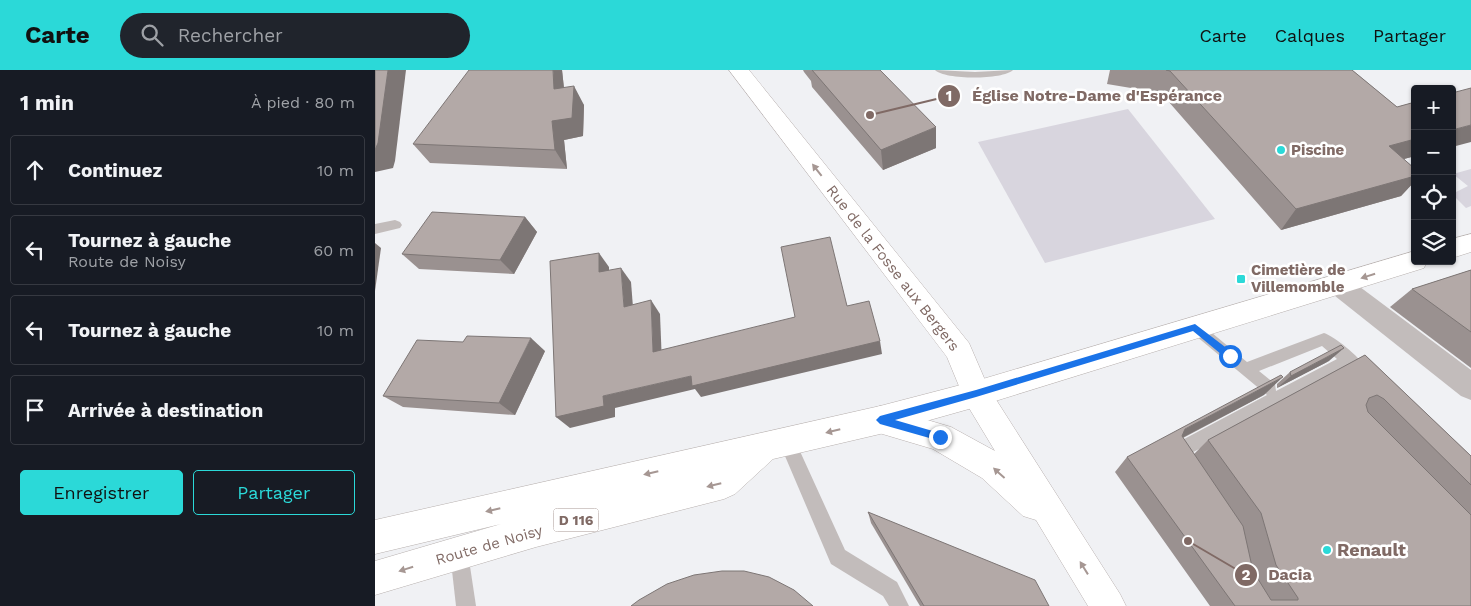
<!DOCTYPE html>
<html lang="fr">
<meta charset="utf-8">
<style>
:root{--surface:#171b24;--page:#20242c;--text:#f1f3f6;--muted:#9ea1a6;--line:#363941;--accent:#2bd9d8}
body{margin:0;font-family:"Work Sans",sans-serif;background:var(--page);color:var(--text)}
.controls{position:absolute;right:15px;top:15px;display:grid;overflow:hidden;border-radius:5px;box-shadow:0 1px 4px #0004}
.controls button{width:45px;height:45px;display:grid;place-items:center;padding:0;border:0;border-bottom:1px solid var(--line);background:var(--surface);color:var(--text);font:25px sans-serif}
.stop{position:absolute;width:15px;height:15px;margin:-11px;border:4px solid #1a73e8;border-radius:50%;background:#fff}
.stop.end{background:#1a73e8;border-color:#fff;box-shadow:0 1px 5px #0008}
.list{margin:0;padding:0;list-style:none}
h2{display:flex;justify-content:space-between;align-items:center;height:65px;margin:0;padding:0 20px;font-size:21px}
h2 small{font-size:16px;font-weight:400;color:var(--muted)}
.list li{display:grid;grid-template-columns:32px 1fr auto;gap:15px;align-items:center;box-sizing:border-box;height:70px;margin:0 10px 10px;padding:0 10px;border:1px solid var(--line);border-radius:5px}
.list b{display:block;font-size:19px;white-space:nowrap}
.list p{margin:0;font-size:16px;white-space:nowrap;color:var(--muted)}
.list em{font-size:16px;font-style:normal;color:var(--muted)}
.actions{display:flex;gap:10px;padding:15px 20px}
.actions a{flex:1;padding:11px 0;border:1px solid var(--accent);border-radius:5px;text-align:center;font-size:18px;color:var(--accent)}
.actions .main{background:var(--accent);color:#111}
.icon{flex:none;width:28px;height:28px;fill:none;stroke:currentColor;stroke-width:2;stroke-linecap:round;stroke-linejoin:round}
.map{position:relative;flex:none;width:1096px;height:536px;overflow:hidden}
header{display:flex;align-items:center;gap:30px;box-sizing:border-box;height:70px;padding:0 25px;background:var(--accent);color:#111}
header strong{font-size:24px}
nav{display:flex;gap:28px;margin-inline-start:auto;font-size:18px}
.search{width:350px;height:45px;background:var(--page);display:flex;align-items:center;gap:12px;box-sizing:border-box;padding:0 18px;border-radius:28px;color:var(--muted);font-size:19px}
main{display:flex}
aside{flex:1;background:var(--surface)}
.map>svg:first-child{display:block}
</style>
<header>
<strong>Carte</strong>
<div class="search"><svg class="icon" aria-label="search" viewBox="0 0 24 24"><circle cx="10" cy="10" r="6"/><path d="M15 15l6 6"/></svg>Rechercher</div>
<nav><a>Carte</a><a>Calques</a><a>Partager</a></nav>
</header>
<main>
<aside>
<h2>1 min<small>À pied · 80 m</small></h2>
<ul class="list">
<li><svg class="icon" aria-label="ahead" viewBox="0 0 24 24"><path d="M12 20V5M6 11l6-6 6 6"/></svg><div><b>Continuez</b></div><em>10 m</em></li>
<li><svg class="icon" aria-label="left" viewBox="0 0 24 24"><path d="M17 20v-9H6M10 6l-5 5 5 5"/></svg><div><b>Tournez à gauche</b><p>Route de Noisy</p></div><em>60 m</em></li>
<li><svg class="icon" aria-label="left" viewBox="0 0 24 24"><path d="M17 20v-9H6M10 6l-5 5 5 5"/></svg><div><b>Tournez à gauche</b></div><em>10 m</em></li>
<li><svg class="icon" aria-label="arrive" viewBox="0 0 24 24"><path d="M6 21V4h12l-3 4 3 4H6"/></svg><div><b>Arrivée à destination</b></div></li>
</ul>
<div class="actions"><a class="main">Enregistrer</a><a>Partager</a></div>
</aside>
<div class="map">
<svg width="1096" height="536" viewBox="0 0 1096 536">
<rect width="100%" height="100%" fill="#f0f1f4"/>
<!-- green -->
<g fill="#d8d5de">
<polygon points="753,39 840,149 670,193 603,72"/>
<polygon points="1096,99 1096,136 1091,138 1077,124 1093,116 1078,104"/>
</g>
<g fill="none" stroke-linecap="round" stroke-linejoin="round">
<!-- secondary casing -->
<g stroke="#b9b1b0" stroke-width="1">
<polygon id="secondary" points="354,0 374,0 594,273 613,317 745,524 751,536 713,536 661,450 648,446 607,408 558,379 494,360 490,350 494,340 505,336 576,357 620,381 591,333 572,287"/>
</g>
<!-- primary casing -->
<g stroke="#b7b0ae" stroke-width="1">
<g id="primary">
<polygon points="1096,164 1096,182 1077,188 1077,169"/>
<polygon points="1040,181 1040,191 1052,191 1049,198 601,337 505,364 398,389 360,424 349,429 161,477 0,525 0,491 126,454 0,484 0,450 505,336 601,311"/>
</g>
</g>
<!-- lane -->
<g fill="#c2bcbb" fill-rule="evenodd">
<path d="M560 0 600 2 638 0C628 10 570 10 560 0Z"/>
<polygon points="20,150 25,152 27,155 25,158 0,164 0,154"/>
<path d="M820 251 825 253 872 292 949 263C959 266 985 287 990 297L987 302 982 304 973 298 813 385 812 393 806 395C799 392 797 389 794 382L796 376 892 325 815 261 813 257 815 253ZM947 276 962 289 901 321 900 314 884 301Z"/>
<polygon points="412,364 418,366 470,480 522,512 534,536 514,536 508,526 456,494 404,372 406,366"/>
<polygon points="84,474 91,476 93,483 101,536 81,536 75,483 77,476"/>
</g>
<!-- street -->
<polygon fill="#c2bcbb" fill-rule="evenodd" points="964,205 973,208 1096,300 1096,330 1086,326 955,222 951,215 955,208"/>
<!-- secondary -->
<use href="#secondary" fill="#fff" fill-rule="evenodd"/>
<!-- primary -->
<use href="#primary" fill="#fff" fill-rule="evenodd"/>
</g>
<!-- wall -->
<g fill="#9a9190">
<polygon points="187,0 189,18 209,35 208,66 189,70 192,99 55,93 38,74"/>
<polygon points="428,0 505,0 561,78 508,100 437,17 436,11 429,2"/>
<polygon points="735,0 977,0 1022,37 1040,32 1040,86 1029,89 1040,99 1040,111 1026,126 906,160 786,23 732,14"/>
<polygon points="150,147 162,162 139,204 44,199 27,184"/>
<polygon points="1096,200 1096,298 1015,237 1037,219"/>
<polygon points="170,281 140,345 28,337 8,326"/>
<polygon points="990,285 1096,386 1096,536 835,536 740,402 752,387 889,325 808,368 819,384 833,370"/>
<polygon points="954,291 902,318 902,314 915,302"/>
<polygon points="493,442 674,536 545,536 496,453"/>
</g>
<!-- shaded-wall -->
<g fill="#7d7675">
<polygon points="13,0 31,0 20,91 18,98 0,102 0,80"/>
<polygon points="178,0 187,0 191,38 179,19"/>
<polygon points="199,16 209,35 208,66 189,70 192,99 180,80 177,51"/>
<polygon points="1096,55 1096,72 1077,77 1077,60"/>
<polygon points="561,57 561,78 508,100 506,80"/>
<polygon points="1040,69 1040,86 996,98 1014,76"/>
<polygon points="1040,106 1040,111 1026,126 906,160 921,139"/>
<polygon points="150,147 162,162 139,204 125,190"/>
<polygon points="0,173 6,178 0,221"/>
<polygon points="224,183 234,197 234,216 224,202"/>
<polygon points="246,198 256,212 259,250 249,237"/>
<polygon points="276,230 285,244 287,294 278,282"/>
<polygon points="156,268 170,281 140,345 124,333"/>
<polygon points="505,271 507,284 326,327 320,319 240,338 240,347 195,358 181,347 228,326 316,306"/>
<polygon points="969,278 954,291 902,318 916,306"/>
<polygon points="908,307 889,325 795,374 810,359"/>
</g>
<!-- building -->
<g fill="#b3a9a7" stroke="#7d7675">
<polygon points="0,0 13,0 3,73 0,80"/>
<polygon points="94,0 178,0 179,19 199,16 197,48 177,51 180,80 38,74"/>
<polygon points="437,0 505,0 561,57 506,80"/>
<polygon points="791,0 977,0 1022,37 1040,32 1040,69 1014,76 1040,99 1040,106 921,139 795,1"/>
<polygon points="1096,18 1096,55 1077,60 1077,23"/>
<polygon points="57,142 150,147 125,190 27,184"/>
<polygon points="455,167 472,236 494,231 505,271 317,316 316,306 228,326 229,336 181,347 175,191 224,183 224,202 246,198 249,237 276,230 278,282 420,247 406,177"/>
<polygon points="1096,200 1096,262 1037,219"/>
<polygon points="92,266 156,268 124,333 8,326 42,270 88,272"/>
<polygon points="966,275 969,278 916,306 915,302"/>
<polygon points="990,285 1096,386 1096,415 1009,329 1002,325 994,328 991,335 993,342 1096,445 1096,536 860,536 752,387 906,305 908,307 810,359 807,366 868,456 878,501 896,530 923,530 923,528 901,495 886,443 833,370"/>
<polygon points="493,442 660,510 674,536 549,536"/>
<polygon points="347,501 369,501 394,507 419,520 438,536 256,536 264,530 292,514 319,505"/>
</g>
<!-- one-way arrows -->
<defs><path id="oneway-solid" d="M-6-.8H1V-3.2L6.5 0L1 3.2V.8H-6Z" transform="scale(1.25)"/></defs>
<g fill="#a69793">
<use href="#oneway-solid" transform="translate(442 100) rotate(-128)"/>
<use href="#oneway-solid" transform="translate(993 206) rotate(162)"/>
<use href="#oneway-solid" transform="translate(458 361) rotate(166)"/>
<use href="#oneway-solid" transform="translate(276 403) rotate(167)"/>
<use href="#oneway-solid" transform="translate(624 403) rotate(-138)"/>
<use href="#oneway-solid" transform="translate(339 415) rotate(166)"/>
<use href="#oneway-solid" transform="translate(118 440) rotate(167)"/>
<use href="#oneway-solid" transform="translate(709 498) rotate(-122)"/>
<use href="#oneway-solid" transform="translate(31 499) rotate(163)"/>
</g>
<!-- route -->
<polygon fill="#1a73e8" points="820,254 858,283 858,289 852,289 818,261 601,327 520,350 568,364 568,370 565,371 505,354 501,350 505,346 601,320"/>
<!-- markers -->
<g fill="#2bd9d8" stroke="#fff" stroke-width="2">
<circle cx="906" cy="80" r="5"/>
<rect x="861" y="204" width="10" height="10" rx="2.5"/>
<circle cx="952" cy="480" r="5"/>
</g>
<g text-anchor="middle" stroke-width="5" stroke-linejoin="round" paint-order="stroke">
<!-- shield labels -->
<rect fill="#fff" stroke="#a69793" stroke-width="1" x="178.5" y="438.5" width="45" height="23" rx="4"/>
<g font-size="14" font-weight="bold" fill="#806a65">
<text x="201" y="455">D 116</text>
</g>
<!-- poi labels -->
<g font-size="15" font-weight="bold" fill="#806a65" stroke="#fff" text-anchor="start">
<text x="916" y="85">Piscine</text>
<text x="876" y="205">Cimetière de<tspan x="876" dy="17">Villemomble</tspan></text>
</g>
<!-- street labels -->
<g font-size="15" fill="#806a65" stroke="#fff">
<text transform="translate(518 198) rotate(52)" y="5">Rue de la Fosse aux Bergers</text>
<text transform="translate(114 475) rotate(-16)" y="5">Route de Noisy</text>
</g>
<!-- near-poi labels -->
<g font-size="18" font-weight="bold" fill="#806a65" stroke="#fff" text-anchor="start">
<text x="962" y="486">Renault</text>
</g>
</g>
<!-- callouts -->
<path fill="none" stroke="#806a65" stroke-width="2" d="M495 45L574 26M813 471L871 505"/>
<g fill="#806a65" stroke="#fff" stroke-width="2">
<circle cx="495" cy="45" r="5"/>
<circle cx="813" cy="471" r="5"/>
<circle cx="574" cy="26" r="12"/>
<circle cx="871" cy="505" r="12"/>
</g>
<g font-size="15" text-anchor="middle" font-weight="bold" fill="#fff">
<text x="574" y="31">1</text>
<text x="871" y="510">2</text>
</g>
<g font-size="16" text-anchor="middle" font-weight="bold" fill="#806a65" stroke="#fff" stroke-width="5" stroke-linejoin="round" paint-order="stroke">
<text x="722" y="31">Église Notre-Dame d'Espérance</text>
<text x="915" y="510">Dacia</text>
</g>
</svg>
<div class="controls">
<button>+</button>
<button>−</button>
<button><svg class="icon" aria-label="locate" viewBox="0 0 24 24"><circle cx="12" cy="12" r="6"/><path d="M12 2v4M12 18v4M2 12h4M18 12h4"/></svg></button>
<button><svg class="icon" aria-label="layers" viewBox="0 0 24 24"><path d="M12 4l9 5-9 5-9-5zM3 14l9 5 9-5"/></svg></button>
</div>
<div class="stop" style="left:855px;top:286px"></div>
<div class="stop end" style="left:565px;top:367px"></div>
</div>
</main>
